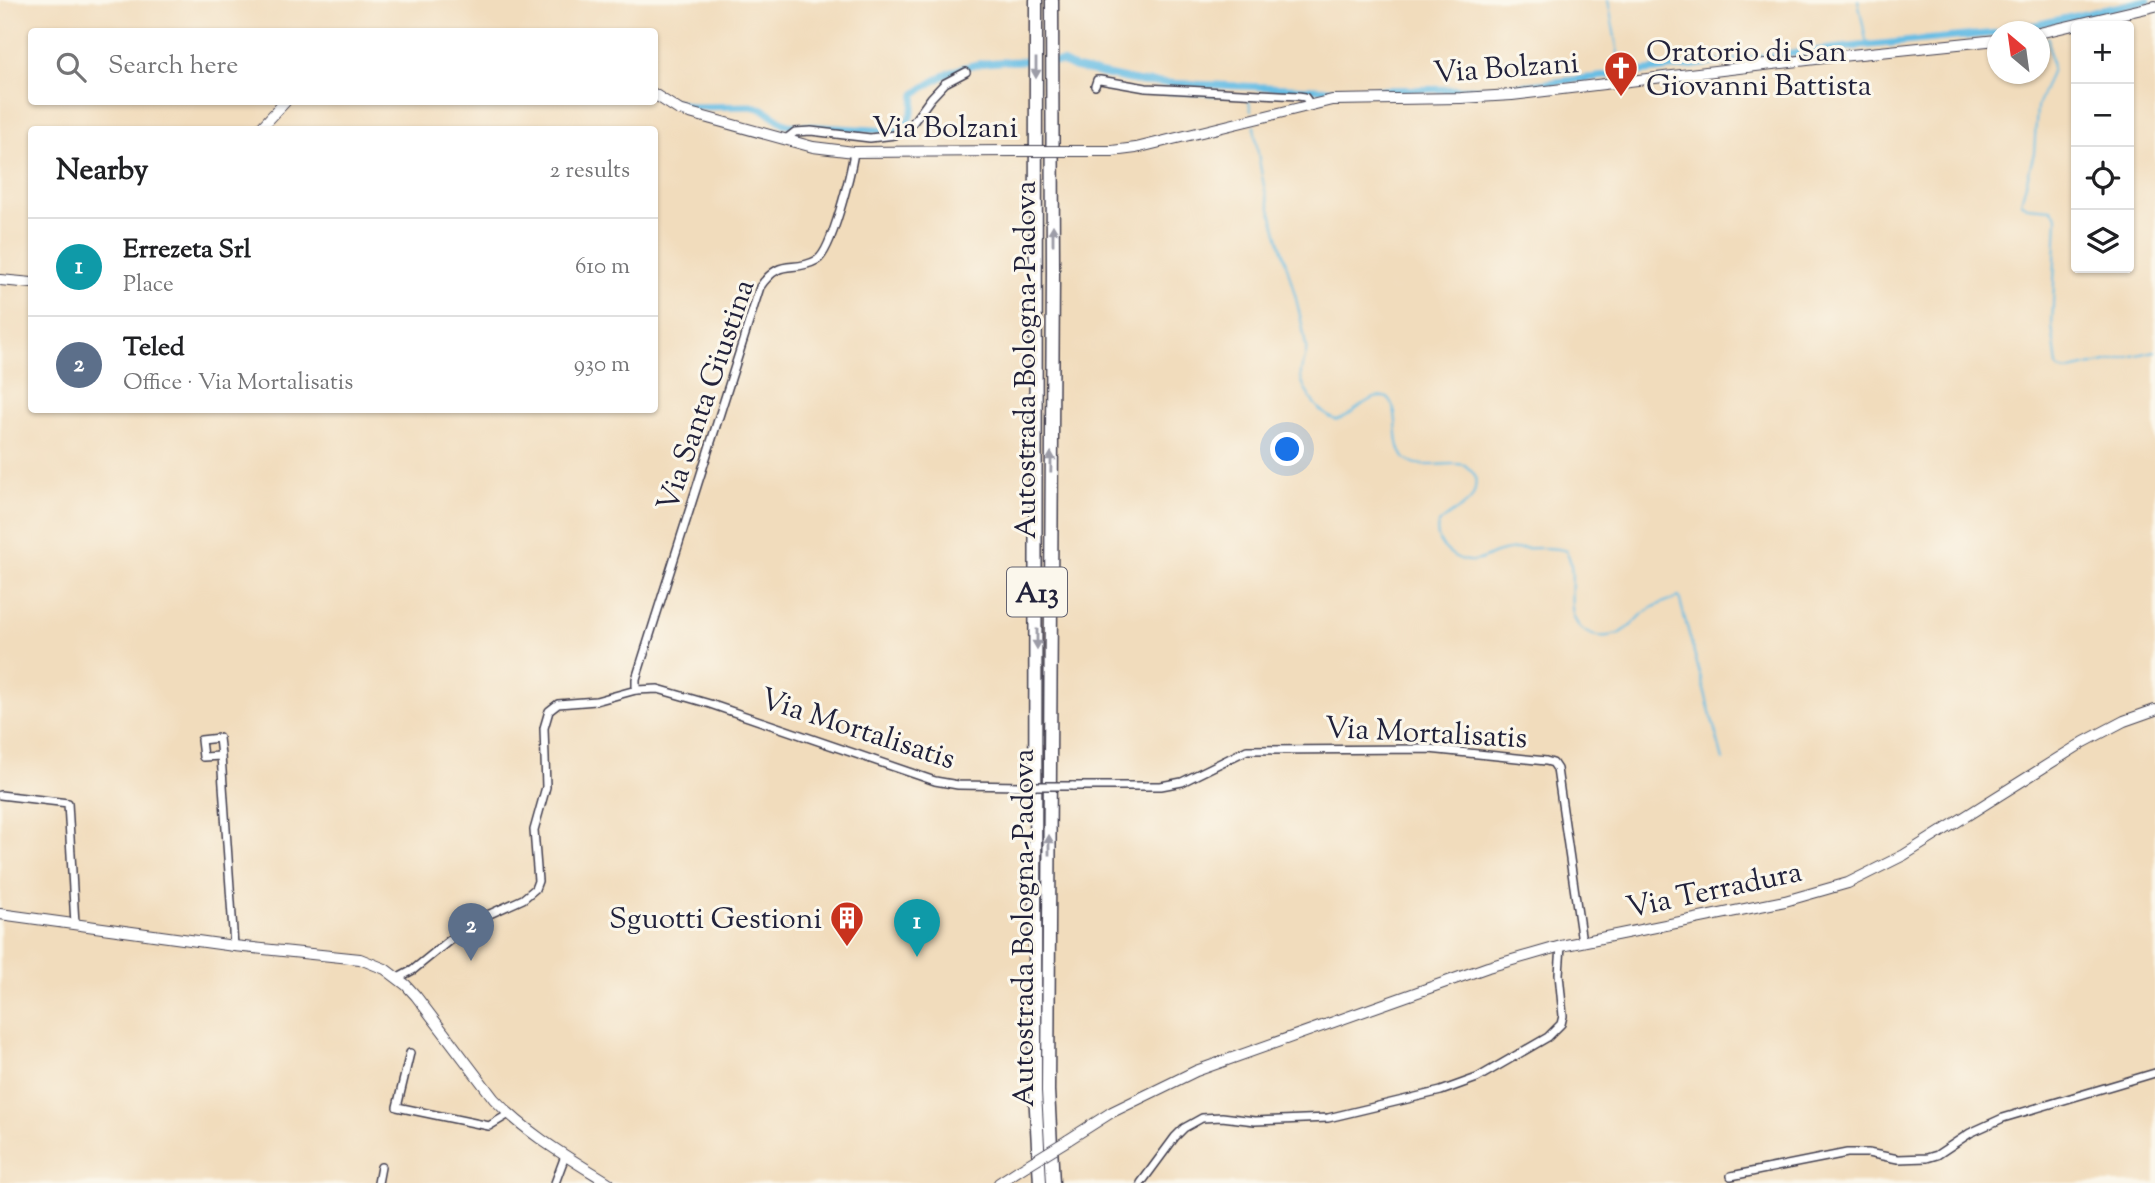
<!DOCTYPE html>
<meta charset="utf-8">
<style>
:root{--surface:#fff;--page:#f2f2f2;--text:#202124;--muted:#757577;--line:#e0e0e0;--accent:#c8321e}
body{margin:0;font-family:"Sorts Mill Goudy",serif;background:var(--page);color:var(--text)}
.controls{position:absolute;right:21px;top:21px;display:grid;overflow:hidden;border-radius:7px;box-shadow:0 2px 5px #0004}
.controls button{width:63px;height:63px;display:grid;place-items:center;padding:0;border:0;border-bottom:2px solid var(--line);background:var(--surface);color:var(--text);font:35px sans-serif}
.compass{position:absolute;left:1987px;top:21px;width:63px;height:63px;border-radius:50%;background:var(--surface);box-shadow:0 2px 5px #0004;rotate:331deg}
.you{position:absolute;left:1288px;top:450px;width:24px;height:24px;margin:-18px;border:5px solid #fff;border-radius:50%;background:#1a73e8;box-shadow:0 0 0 10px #1a73e833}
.badge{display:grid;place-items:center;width:46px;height:46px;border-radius:50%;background:var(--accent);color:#fff;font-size:23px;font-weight:700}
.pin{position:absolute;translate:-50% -58px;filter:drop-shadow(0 2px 4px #0008)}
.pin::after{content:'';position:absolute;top:37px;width:24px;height:21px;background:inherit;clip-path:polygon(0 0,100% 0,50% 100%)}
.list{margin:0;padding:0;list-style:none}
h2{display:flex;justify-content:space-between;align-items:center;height:91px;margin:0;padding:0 28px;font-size:30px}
h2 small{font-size:23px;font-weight:400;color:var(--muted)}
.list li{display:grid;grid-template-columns:46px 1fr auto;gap:21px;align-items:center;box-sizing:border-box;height:98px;padding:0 28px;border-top:2px solid var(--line)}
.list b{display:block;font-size:26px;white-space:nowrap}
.list p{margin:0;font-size:23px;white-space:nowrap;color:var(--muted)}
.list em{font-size:23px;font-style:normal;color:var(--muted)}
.icon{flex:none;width:38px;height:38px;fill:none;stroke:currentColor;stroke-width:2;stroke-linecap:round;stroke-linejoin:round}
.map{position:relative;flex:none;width:2155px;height:1183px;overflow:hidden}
.search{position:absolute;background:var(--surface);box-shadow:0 2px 5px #0004;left:28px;top:28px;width:630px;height:77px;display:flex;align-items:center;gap:18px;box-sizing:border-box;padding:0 24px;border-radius:7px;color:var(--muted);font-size:26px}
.panel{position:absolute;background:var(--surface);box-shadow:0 2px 5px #0004;left:28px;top:126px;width:630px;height:287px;border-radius:7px}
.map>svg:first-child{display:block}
</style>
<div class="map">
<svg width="2155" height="1183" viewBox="0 0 2155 1183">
<rect width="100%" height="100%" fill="#fbf7ec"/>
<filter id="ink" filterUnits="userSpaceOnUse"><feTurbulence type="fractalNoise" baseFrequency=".0143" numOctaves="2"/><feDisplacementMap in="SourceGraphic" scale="14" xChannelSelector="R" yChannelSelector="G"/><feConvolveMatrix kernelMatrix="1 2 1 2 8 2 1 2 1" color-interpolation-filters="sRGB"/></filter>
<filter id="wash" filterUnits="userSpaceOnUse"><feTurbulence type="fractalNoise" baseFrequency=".00686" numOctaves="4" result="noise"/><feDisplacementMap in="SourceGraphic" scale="28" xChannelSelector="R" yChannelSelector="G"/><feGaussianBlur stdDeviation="1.57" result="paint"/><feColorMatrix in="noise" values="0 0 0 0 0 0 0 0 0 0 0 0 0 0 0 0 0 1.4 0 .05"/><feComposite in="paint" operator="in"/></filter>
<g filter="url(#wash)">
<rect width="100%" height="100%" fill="#f1dcbc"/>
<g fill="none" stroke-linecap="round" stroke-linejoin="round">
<!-- stream -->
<g stroke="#68bde4" stroke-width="2">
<polyline points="1608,0 1620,64"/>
<polyline points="1858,0 1867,45"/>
<polyline points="2048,37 2052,69 2037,107 2034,153 2021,202 2027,207 2051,209 2057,217 2052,326 2057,366 2059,369 2066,371 2155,351"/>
<polyline points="1621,70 1622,75"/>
<polyline points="1116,91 1248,97 1251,111"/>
<path d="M1254 126C1257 147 1260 169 1265 190 1278 242 1298 293 1306 347 1308 359 1299 367 1301 378 1306 395 1319 414 1336 420 1355 417 1366 392 1388 398 1402 415 1391 441 1405 459 1424 471 1444 461 1465 465L1475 475C1480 508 1453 507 1438 525 1433 545 1456 563 1475 561 1483 560 1489 555 1496 553 1509 548 1553 546 1566 551 1581 575 1559 616 1586 632 1596 638 1608 637 1618 634 1629 630 1636 620 1644 613 1654 605 1667 601 1679 597L1723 760"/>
</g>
<!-- canal -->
<g stroke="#68bde4" stroke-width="7">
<polyline points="2003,32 2148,0"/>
<polyline points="1055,62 1062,62 1074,68 1140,82 1340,90 1496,89 1839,48 1997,33"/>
<path d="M675 102 694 107 751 106 763 109 787 125 892 131C911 124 914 112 915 94 957 63 980 61 1030 61"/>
</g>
</g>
</g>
<g filter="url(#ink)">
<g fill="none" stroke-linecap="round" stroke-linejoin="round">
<!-- street casing -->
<g stroke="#413e4e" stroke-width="10">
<g id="street">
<polyline points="1095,86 1097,80 1100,80 1146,88 1298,96 1305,97 1310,104"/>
<polyline points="786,139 795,132 811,131 870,138 895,135 906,132 931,98 945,83 966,72"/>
<path d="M636 690V679L760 287C781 256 792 274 817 260 832 251 851 172 854 152"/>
<polyline points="221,756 203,757 201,740 219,738 221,756 234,946"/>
<polyline points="1072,786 1161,786 1182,782 1247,750 1429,749 1546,761 1553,763 1557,769 1582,942"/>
<polyline points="0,795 68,803 75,924"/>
<polyline points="398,978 413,970 472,922 523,899 535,889 538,881 534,830 546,787 544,728 549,711 558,704 596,701 636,690 658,689 710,704 935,781 958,785 1022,786"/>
<polyline points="410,1053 397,1107 489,1126 509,1114"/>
<polyline points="1731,1176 1847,1153 1868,1153 1898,1159 1927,1158 1937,1155 1970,1133 2003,1118 2155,1073"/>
<polyline points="378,1183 381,1167"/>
<polyline points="555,1183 565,1156"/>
<polyline points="1141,1183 1175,1137 1184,1128 1202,1118 1222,1117 1255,1121 1328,1118 1441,1091 1477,1078 1548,1037 1561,1024 1563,1016 1559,974 1561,946"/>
</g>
</g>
<!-- secondary casing -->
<g stroke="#413e4e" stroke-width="12">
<g id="secondary">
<polyline points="2039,33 2155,6"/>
<polyline points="654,94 679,110 813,147 854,152 1013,151"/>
<polyline points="259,130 285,102"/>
<polyline points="1067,151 1112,151 1136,148 1332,100 1461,98 1512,95 1841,56 1997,40"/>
<polyline points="0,280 32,283"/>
<path d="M0 914 234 946 360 959 385 969 406 985 416 996 494 1099C527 1134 569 1158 609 1183"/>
<polyline points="1068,1140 1112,1112 1196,1071 1488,967 1561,946 1785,901 1848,883 1904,855 2084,742 2124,721 2155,710"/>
<polyline points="999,1183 1019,1170"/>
</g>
</g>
<!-- highway casing -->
<g stroke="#413e4e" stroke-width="15">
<g id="highway">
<polyline points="1036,0 1035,1091 1040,1183"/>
<polyline points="1052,0 1053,272 1048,1091 1053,1183"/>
</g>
</g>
<!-- street -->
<use href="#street" stroke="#fff" stroke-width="7"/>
<!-- secondary -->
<use href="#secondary" stroke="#fff" stroke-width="10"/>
<!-- highway -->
<use href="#highway" stroke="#fff" stroke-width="12"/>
<!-- street-bridge casing -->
<g stroke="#413e4e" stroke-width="10" stroke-linecap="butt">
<polyline id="street-bridge" points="1022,786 1072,786"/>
</g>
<!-- secondary-bridge casing -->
<g stroke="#413e4e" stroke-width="12" stroke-linecap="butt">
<g id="secondary-bridge">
<polyline points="1013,151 1067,151"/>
<polyline points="1019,1170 1068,1140"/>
</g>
</g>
<!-- street-bridge -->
<use href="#street-bridge" stroke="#fff" stroke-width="7"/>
<!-- secondary-bridge -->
<use href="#secondary-bridge" stroke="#fff" stroke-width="10"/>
</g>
<!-- one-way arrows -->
<defs><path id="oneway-solid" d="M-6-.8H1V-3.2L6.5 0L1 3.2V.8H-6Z" transform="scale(1.75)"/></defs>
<g fill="#9c9ca7">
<use href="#oneway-solid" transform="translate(1036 68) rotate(90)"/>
<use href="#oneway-solid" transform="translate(1053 235) rotate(-90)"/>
<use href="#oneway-solid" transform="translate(1051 462) rotate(-89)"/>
<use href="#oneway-solid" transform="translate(1037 639) rotate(90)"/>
<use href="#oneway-solid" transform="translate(1049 845) rotate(-90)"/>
</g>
</g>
<!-- icons -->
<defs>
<g id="church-pin" transform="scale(1.75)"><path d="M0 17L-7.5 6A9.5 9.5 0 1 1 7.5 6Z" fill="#c8321e" stroke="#fbf7ec"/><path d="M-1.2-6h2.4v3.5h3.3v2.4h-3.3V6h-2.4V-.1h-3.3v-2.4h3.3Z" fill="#fff"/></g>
<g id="building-pin" transform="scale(1.75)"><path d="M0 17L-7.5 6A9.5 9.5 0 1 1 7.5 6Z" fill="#c8321e" stroke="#fbf7ec"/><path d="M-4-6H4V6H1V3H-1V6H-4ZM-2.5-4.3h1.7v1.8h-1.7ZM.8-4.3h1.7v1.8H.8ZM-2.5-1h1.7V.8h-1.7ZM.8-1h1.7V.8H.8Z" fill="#fff"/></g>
</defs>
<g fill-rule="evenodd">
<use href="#church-pin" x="1621" y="68"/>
<use href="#building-pin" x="847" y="918"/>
</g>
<g text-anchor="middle" stroke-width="6" stroke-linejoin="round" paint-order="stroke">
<!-- shield labels -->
<rect fill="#fbf7ec" stroke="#636270" stroke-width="2" x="1007" y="567.5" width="60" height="49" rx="5"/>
<g font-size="28" font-weight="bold" fill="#22223b">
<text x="1037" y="602">A13</text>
</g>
<!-- poi labels -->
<g font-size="30" fill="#22223b" stroke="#fbf7ec" text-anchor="start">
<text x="1646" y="61">Oratorio di San<tspan x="1646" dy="34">Giovanni Battista</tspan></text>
<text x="822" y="928" text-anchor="end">Sguotti Gestioni</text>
</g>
<!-- street labels -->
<g font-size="30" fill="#22223b" stroke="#fbf7ec">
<text transform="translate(1506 67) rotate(-4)" y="10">Via Bolzani</text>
<text x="945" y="137">Via Bolzani</text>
<text transform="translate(1025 360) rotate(-90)" y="10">Autostrada Bologna-Padova</text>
<text transform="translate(705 395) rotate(-71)" y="10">Via Santa Giustina</text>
<text transform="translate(858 728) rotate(18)" y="10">Via Mortalisatis</text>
<text transform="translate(1426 732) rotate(3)" y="10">Via Mortalisatis</text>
<text transform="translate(1714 889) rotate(-12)" y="10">Via Terradura</text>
<text transform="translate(1023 928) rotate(-90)" y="10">Autostrada Bologna-Padova</text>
</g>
</g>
</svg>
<div class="controls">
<button>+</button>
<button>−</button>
<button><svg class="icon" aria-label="locate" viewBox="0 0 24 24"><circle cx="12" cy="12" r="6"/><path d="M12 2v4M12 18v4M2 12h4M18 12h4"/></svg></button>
<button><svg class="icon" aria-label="layers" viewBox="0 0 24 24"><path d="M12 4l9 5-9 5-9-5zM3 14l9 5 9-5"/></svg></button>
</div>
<svg class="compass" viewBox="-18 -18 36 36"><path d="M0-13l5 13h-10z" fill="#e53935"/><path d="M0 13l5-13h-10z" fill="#757577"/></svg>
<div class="you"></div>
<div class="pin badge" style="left:917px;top:957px;background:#0f9aa8">1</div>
<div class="pin badge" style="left:471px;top:961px;background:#5c6f8a">2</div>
<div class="search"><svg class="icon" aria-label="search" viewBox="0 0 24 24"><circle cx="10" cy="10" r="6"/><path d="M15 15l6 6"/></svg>Search here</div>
<section class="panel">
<h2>Nearby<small>2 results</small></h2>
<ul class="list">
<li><span class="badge" style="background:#0f9aa8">1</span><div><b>Errezeta Srl</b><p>Place</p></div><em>610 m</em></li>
<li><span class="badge" style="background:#5c6f8a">2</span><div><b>Teled</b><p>Office · Via Mortalisatis</p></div><em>930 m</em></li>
</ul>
</section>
</div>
